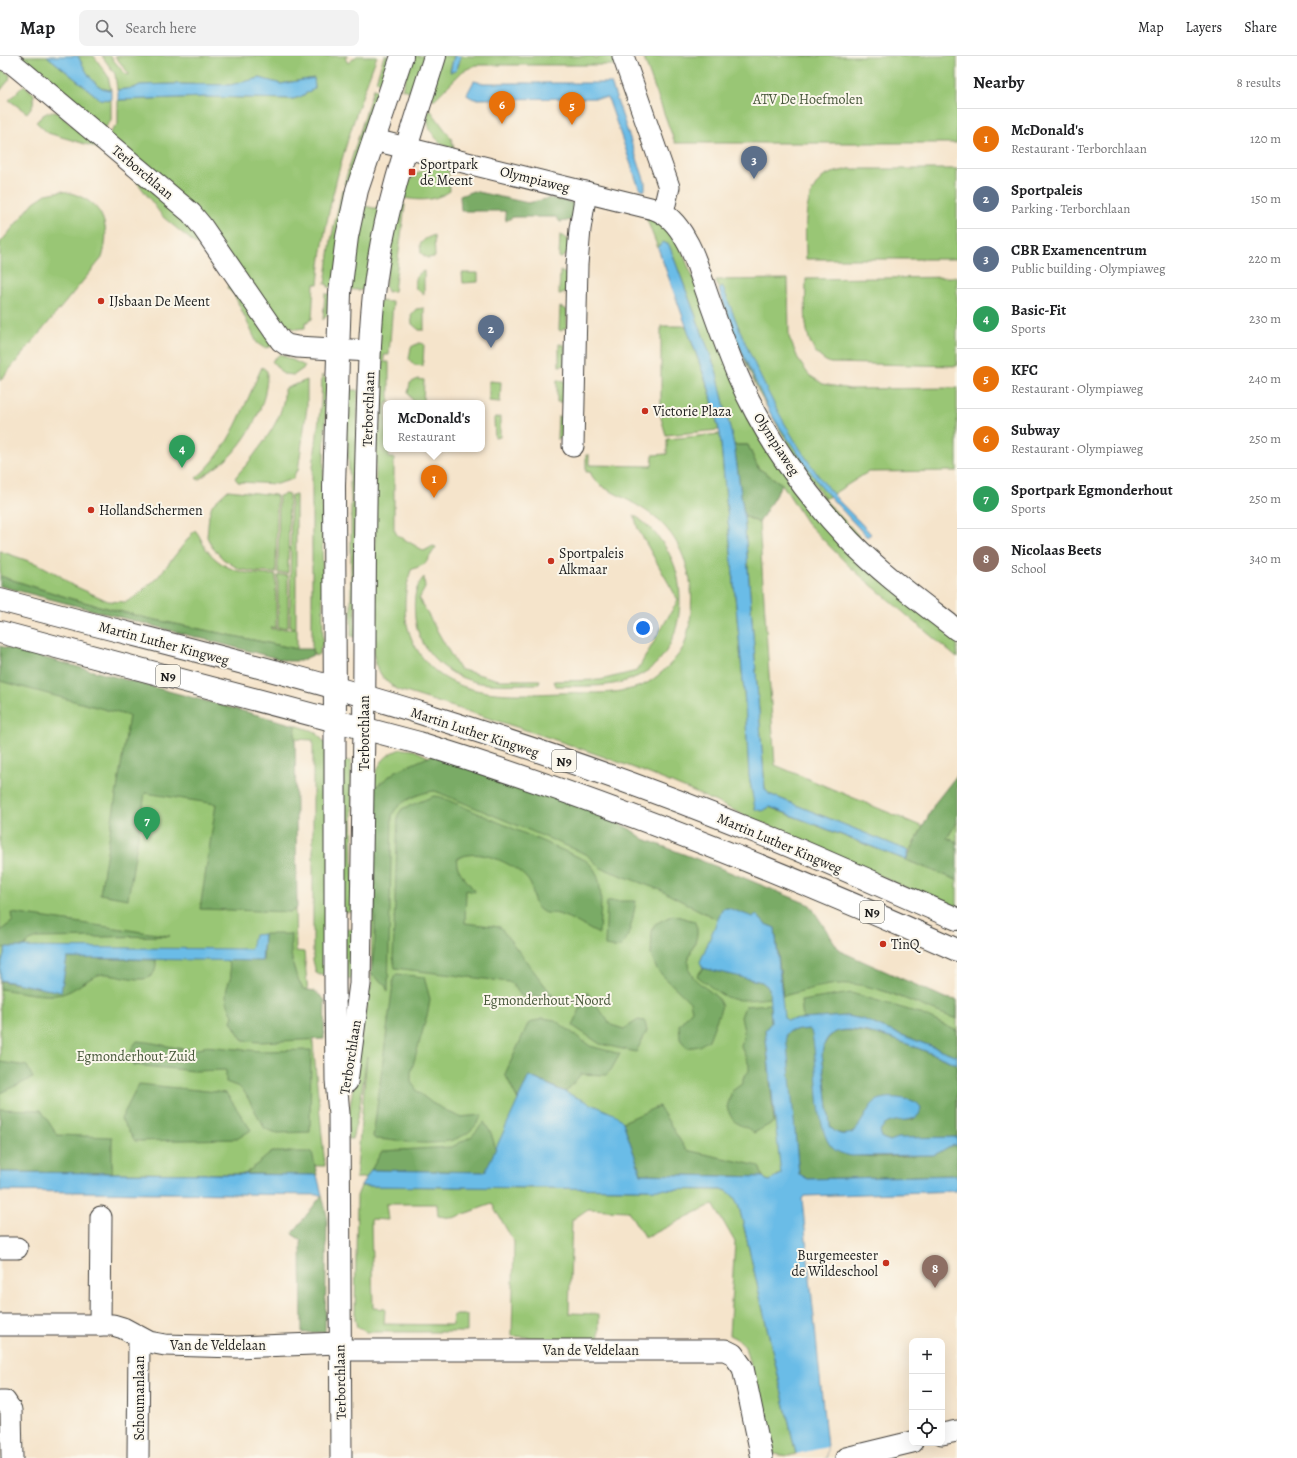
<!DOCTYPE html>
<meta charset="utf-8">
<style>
:root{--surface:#fff;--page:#f2f2f2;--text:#202124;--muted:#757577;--line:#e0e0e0;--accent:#c8321e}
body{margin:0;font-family:Alegreya,serif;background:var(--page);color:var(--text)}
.controls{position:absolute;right:12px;bottom:12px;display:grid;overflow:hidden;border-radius:8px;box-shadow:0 4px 16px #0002}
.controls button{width:36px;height:36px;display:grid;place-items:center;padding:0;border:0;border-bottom:1px solid var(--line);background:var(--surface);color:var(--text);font:20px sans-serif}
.you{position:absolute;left:643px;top:572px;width:14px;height:14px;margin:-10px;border:3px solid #fff;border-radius:50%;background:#1a73e8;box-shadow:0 0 0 6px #1a73e833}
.badge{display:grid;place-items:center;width:26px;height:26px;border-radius:50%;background:var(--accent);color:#fff;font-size:13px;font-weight:700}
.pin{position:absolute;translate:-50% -33px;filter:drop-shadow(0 1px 2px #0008)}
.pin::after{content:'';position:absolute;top:21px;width:14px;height:12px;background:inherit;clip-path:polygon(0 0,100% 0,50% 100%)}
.popup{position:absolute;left:383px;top:344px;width:102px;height:52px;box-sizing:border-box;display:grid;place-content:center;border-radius:8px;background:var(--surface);filter:drop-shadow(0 1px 3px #0005);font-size:13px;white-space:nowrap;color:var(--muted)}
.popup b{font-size:15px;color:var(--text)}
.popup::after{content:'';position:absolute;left:50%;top:100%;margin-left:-8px;border:8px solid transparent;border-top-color:var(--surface)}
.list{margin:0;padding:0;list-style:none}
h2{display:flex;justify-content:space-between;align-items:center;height:52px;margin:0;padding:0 16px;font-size:17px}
h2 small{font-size:13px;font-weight:400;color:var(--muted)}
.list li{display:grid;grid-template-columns:26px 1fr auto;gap:12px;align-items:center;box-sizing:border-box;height:60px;padding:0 16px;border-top:1px solid var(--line)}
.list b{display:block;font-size:15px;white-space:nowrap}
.list p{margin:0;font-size:13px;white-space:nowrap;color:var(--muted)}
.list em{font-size:13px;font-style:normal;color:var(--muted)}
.icon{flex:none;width:22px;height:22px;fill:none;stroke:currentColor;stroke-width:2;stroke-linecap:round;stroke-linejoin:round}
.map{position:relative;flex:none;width:957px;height:1402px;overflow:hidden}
header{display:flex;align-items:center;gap:24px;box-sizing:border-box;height:56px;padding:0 20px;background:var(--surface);border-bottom:1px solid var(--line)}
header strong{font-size:19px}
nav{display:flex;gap:22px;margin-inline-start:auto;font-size:14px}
.search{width:280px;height:36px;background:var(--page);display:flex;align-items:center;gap:10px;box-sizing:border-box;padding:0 14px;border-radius:8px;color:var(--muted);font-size:15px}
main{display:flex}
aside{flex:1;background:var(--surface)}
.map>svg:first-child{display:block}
</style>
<header>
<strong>Map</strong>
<div class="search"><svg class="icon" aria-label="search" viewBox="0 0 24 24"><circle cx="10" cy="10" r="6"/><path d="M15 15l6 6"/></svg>Search here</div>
<nav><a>Map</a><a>Layers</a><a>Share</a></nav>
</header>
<main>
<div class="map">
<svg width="957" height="1402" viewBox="0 0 957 1402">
<rect width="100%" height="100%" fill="#fbf7ec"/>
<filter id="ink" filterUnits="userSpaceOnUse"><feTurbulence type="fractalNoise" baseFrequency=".025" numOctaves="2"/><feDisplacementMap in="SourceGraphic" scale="8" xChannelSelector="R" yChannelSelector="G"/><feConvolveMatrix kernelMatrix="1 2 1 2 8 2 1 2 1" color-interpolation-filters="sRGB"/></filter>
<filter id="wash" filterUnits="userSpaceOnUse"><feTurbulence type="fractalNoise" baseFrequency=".012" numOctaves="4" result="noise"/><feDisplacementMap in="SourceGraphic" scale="16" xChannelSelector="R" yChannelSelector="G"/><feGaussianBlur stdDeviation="0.9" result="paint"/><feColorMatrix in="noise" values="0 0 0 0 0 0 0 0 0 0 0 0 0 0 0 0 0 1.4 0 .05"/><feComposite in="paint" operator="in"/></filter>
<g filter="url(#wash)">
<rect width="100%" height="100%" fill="#f5e4cb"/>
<!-- green -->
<g fill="#99c674" stroke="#5a7148">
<polygon points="18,0 47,0 95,39 100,43 111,44 111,65 104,73"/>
<path d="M78 0H94L108 20 111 34C94 34 85 13 78 0Z"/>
<path d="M102 0H110L126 19 129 18 115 0H348L345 2 348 7 357 0H377C349 73 325 150 318 228H314L312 263 305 267V272L296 273 282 269 109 78 118 68V44L206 41 293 43 300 41 315 32 314 22 280 28 260 22 230 29 175 28 140 29 134 32 117 34 115 18Z"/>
<polygon points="384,0 395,0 386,29 376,25"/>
<polygon points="412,0 429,0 418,38 402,33"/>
<polygon points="439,0 454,0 450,14 458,11 461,0 594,0 595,2 600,0 617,0 620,9 476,9 463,15 435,43 432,43"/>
<polygon points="643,0 957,0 957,87 675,87"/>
<polygon points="0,12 10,19 9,24 0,35"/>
<polygon points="24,29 34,38 33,49 27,57 9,44"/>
<polygon points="373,33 384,36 355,131 344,128"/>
<path d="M429 52 451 82 454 92 452 93C435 87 423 69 429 52Z"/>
<polygon points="49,56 56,56 179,153 214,205 210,204 198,190 163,161 129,115 95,91 48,77 36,66 43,59"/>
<path d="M442 109 448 110 450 135C433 146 418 145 399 141 409 121 420 112 442 109Z"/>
<path d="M849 113H957V203H806C806 177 801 142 822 122 828 117 841 115 849 113Z"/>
<polygon points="342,134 353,137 337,232 328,231 328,229 325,228 331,184"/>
<path d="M62 135C100 142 113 166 102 202L0 325V187L34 146 46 138Z"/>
<polygon points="395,147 405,149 394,235 387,236 387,232 385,231"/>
<polygon points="360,149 383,154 369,235 346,233"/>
<polygon points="645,159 655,163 675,179 757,373 957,583 957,602 849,510 807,467 782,428 758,412 748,389 734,389 716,314 669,189 663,186 658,192"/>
<polygon points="434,179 435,201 427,202 421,197 420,188 425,183"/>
<path d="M560 179C571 182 570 189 568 198L561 202H559Z"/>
<path d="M424 215V238L416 233C414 226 416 217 424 215Z"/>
<polygon points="560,215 568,219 567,235 560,238 559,238"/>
<polygon points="462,217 478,217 478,226 463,227"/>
<path d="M957 221V310L830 307C799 294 806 251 806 223Z"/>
<polygon points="788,223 789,281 799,305 809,319 823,328 850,333 957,332 957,415 868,416 825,443 797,404 759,337 733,278 716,224"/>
<polygon points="231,225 274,290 264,292 257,287 234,238 227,232"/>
<polygon points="325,238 332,238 330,256 323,264"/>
<path d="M377 245 393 246 389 299H384V306H389V347H386V393H389V402H394V473L397 479 421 493 424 495 433 490 436 491 425 508 411 514C403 540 402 563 414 588 443 644 505 639 559 637 587 636 617 640 643 629 656 624 681 600 685 587 692 565 694 537 688 515 677 475 657 459 622 441 609 434 596 430 590 416H586V399H589V409L652 410 653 399 667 398V383L720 378 745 647 749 720 753 740 762 755 769 751 957 824V855L759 765 758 766C645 709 520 672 399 634 385 627 377 616 374 601Z"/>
<polygon points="560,251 567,254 567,271 561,275 559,274"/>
<polygon points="424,252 424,274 419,274 412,268 411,259 416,253"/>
<polygon points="661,270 686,270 710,337 719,374 666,379 661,362"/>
<polygon points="419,287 424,288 423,310 414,309 409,303 411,291"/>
<polygon points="559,288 565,289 565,309 559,310"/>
<polygon points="280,298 305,310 304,312 294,319 283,318 272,305"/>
<path d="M262 311 267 315C268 348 249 382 226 404 217 411 207 417 198 424L196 422C230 395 244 349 262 311Z"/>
<polygon points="322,319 327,324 322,460 323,586 319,598 315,600 312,593 312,419 321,346"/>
<polygon points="418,323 424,324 423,347 413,345 408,337 410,327"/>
<path d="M307 324V351L298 415H296L293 423 277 428 238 426 235 422C240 415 246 410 251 403 266 383 286 358 284 333Z"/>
<polygon points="557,324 565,325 564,346 557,346"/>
<polygon points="489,325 501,326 500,346 489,345"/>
<polygon points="343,334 358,334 355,581 351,580 351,441"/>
<polygon points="558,360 565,362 564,382 557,383"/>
<polygon points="500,361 500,381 495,382 494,362"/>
<polygon points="228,434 275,439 277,440 276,517 255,516 239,513 223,503 212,491 207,481 209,459 212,449"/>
<polygon points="285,438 289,439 288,517 278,517 279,440"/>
<polygon points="291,439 296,439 296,572 290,571"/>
<path d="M634 459C652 471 668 490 675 511 687 547 678 599 642 618 616 633 585 630 556 630L554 625 600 624 637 615 678 544 638 473Z"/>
<polygon points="744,460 759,467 775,709 923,771 909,795 769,738 765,733"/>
<path d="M195 474C200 479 202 487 206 493 225 517 247 518 276 519V572L272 571 271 573H297V593L146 562 72 543 0 520V495L40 509 59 519 70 528 108 545 126 546 135 541 158 521Z"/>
<polygon points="278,519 288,519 288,571 278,572"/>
<path d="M424 521 425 532 419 543 459 613 499 624H540L539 628C522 628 505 629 489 628 454 626 419 599 415 562 414 547 413 533 424 521Z"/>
<polygon points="0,604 291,680 296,895 304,896 325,1110 256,1109 245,1118 112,1117 112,1108 0,1107"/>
<polygon points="295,669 316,676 328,691 331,919 320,919 316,917 313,904 313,684 294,683"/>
<path d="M401 693 414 694 837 896 957 950V1115L781 1117 770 1125 766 1124 761 1118 356 1122 367 1000 359 1055 352 1083H348V1063L369 932 371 934 373 727C377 710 383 699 401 693Z"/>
<polygon points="341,705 351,705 354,856 342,856"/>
<polygon points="957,766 957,786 947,782"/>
<polygon points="341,872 355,874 355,923 340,922"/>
<path d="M361 1130 725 1134C739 1140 740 1157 744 1171L796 1398 789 1400 774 1398 745 1291 739 1284 729 1279 735 1186 713 1148 645 1182 628 1155 588 1153 572 1164 569 1257 599 1258V1287L512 1280 514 1186 492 1148 453 1162 438 1160 437 1148H386L388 1164 371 1163 373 1252 385 1253 384 1268 452 1269 453 1259H467V1276H366L357 1271 355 1263 357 1140Z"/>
</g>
<!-- forest -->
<g fill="#7aab66" stroke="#4b6441">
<polygon points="473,135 528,147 550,142 573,147 577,157 572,164 560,166 556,161 513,161 506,165 505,155 461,155 460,140"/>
<polygon points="734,389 748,389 758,412 782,428 759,467 744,459"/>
<polygon points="0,520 72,543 146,562 297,593 312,593 313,599 300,605 287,605 0,530"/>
<polygon points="0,590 295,669 297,852 291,856 200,853 216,748 145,737 128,843 100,838 129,660 0,625"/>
<path d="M433 699 584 750 630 773 644 783 715 810 810 849 840 895 945 942 957 944V963C925 953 885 931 852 928 830 926 804 935 783 940L775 872 765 868 756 858 753 862 728 852 722 853 718 864 660 834 601 812 586 798 435 735C421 736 396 746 392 760L388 936 385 929 371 918 375 884 374 732 396 715Z"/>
<polygon points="957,719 957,766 947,782 957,786 957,824 906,804 935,747"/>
<path d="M434 740 441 741 585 804C607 818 600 854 599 878 586 872 572 862 558 858 551 856 546 859 540 854 530 846 536 834 528 824 514 807 477 790 457 803 454 813 469 826 475 836L466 834 465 867 500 871 553 940H521L514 930 509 926 395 912 393 901 398 759 402 753Z"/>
<path d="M607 845H636C634 855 630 884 621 890 617 892 610 891 605 890Z"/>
<polygon points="12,857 170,880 38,882 30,885 24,891 0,892 0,875 13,865"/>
<path d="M673 859 694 865C705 883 684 896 689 913 694 930 717 934 722 950L709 984 699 990 687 992 680 983 679 969 692 954 690 946 657 914 651 899 652 875 655 868Z"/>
<path d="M264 878H291C290 899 292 914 303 933L315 935 325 944 324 983 260 986 243 985 231 965 233 960C230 953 226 946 226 938 228 920 235 926 227 904L263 905Z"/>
<path d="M67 902 156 904C158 937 122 917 103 918 90 919 76 935 62 938 45 942 17 935 0 933V925L61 935Z"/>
<path d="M703 912 762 926 769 932 770 942C727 946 730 946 697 920Z"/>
<path d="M397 918 424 921 430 943 428 956 411 1016V1026L418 1036 432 1047 459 1061 482 1059C464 1099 410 1085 375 1083L373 1081 394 920Z"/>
<polygon points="587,936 611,969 624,973 638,964 645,965 647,975 636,996 600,988 573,970"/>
<polygon points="851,937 919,957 957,975 957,1000 883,972 863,963 846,960 803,963 801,945"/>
<path d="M770 948 771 967 765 974 774 1066 754 1077C741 1065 735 1075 727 1051L732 1035 743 1027V1022L749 1015V1009L741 991 744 975 741 961 745 950Z"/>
<polygon points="542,962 555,964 590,990 620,998 611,1014 606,1019 581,1018 566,1036 529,1020 518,1044 505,1018 528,968"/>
<path d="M809 973 812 976 831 1090C850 1107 908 1099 933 1099 943 1096 947 1089 957 1089V1119L808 1123 799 1118 785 978 788 975Z"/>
<path d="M838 975C880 972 919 994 957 1008V1081L890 1085 882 1082 880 1075C886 1062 900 1064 913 1064L921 1052 847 1079 835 1076 830 1070 822 997C824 986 829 979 838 975Z"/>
<path d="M137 985C160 986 182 997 204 992V990L260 995 311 994 310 1076 277 1077 265 1073 245 1037 239 1031 226 1026V1014L194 1015 134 1009 131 993Z"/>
<polygon points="0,1006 27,1010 33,1022 0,1037"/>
<polygon points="139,1028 226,1037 251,1074 237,1083 135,1085 121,1063"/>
<polygon points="659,1050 686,1094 759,1110 763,1121 641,1118 623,1066"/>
<polygon points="0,1053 41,1054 57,1079 112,1081 112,1117 0,1116"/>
<polygon points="484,1066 491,1077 496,1094 485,1116 371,1114 382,1095 452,1091 472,1080"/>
<polygon points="272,1096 312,1096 317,1119 245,1118"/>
<polygon points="322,1139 327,1160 325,1276 302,1277 301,1184 292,1178"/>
</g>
<!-- water -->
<g fill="#6bbce7" stroke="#446c82">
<path d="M47 0H78C85 13 94 34 111 34V44L100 43 95 39Z"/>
<polygon points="454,0 461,0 456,15 450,16"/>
<polygon points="260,22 281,28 314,22 315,32 300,41 293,43 206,41 118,44 118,34 134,32 140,29 175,28 230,29"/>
<polygon points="474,25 482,27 611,27 645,126 645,133 644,135 639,132 608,42 474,43 468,40 467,38"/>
<polygon points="663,186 669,189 716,314 734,389 744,460 765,733 769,738 909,795 906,804 770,751 762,755 755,753 749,720 745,647 720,378 710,336 658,192"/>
<path d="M722 229C750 302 779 369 827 431 840 448 857 462 871 478L867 481 821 431 770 357 742 296 719 234Z"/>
<path d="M728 852 753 861 756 858 765 868 775 872 784 961 787 964 846 960 863 963 883 972 957 1000V1008C931 998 856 962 832 978 826 982 823 990 822 997L830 1070C835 1078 842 1080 852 1077 873 1057 864 1036 905 1043 912 1044 918 1046 921 1052 919 1073 889 1056 880 1075L882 1082 890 1085 898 1082 957 1081V1089C947 1089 943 1096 933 1099L851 1100C843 1098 835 1096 830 1089 814 1067 819 1004 811 975L809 973 789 975 786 978 799 1118 808 1123 957 1119V1135L804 1140 802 1143 827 1391 826 1402 796 1398 744 1171C740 1157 739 1140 725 1134L361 1130 371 1114 485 1116 529 1020 616 1059 623 1066 641 1118 763 1121 766 1124 770 1125 781 1118 765 974 771 967 769 932 762 926 703 912 700 906 722 853Z"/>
<polygon points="264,878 262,905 67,902 61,936 0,924 0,912 6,891 251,893 254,879"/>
<polygon points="0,1116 317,1119 322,1139 0,1135"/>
</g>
<!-- pier -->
<polygon fill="#f5e4cb" points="827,1391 826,1402 796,1402 796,1398"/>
</g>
<g filter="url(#ink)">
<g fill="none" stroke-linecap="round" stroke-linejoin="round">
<!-- minor casing -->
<g stroke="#3d3a36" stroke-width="23">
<g id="minor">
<polyline points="623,0 669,131 663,157"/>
<polyline points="0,2 12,7 23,16 191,157 201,169 281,285 287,289 297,291 370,295"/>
<path d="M374 84 654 153C669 158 679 171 686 184 694 197 698 212 703 226 714 258 725 289 738 320 763 379 806 439 850 485 882 518 921 546 957 574"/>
<polyline points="573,390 577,209 580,173 586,136"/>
<polyline points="335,665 335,928 336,1024 339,1058 341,1402"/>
<polyline points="347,1026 360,928 364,672"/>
<polyline points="0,1192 17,1192"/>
<polyline points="0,1269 113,1269 123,1272 149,1286 165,1289 237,1291 339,1287"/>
<polyline points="100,1269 101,1161"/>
<polyline points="339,1294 725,1294 733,1298 743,1312 762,1402"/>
<polyline points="0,1345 5,1345 11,1354 12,1402"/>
<polyline points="942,1378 957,1375"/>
<polyline points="138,1402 139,1282"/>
<polyline points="846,1402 912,1386"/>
</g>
</g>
<!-- major casing -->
<g stroke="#3d3a36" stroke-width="24">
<g id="major">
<polyline points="335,665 334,430 340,237 347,181 357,134 402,0"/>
<path d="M364 672C365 574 364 476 367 378 369 321 369 264 378 208 389 137 414 68 435 0"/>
</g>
</g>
<!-- highway casing -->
<g stroke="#3d3a36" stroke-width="24">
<g id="highway">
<path d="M0 544C142 582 286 615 427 659 540 694 652 733 761 778 827 805 892 835 957 863"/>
<path d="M0 576 419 687C603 744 781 815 957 894"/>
</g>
</g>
<!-- minor -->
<use href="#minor" stroke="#fff" stroke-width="21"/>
<!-- major -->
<use href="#major" stroke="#fff" stroke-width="22"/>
<!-- highway -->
<use href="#highway" stroke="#fff" stroke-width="22"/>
</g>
</g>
<!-- markers -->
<g fill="#c8321e" stroke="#fbf7ec" stroke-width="1.5">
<rect x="408" y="112" width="8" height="8" rx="2"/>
<circle cx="101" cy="245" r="4"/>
<circle cx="645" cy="355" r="4"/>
<circle cx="91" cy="454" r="4"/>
<circle cx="551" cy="505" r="4"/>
<circle cx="883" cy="888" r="4"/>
<circle cx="886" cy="1207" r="4"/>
</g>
<g text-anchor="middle" stroke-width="4" stroke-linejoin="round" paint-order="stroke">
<!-- shield labels -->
<g fill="#fbf7ec" stroke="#5f5e5a" stroke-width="1">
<rect x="156" y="609" width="24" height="22" rx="3"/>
<rect x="552" y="694" width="24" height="22" rx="3"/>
<rect x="860" y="845" width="24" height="22" rx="3"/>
</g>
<g font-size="13" font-weight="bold" fill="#1c1c1c">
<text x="168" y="625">N9</text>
<text x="564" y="710">N9</text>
<text x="872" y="861">N9</text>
</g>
<!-- park labels -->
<g font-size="14" fill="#48583b" stroke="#fbf7ec">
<text x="808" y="48">ATV De Hoefmolen</text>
<text x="547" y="949">Egmonderhout-Noord</text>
<text x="136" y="1005">Egmonderhout-Zuid</text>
</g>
<!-- poi labels -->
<g font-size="14" fill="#1c1c1c" stroke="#fbf7ec" text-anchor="start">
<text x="420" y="113">Sportpark<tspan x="420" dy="16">de Meent</tspan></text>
<text x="109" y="250">IJsbaan De Meent</text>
<text x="653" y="360">Victorie Plaza</text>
<text x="99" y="459">HollandSchermen</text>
<text x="559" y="502">Sportpaleis<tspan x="559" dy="16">Alkmaar</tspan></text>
<text x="891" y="893">TinQ</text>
<text x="878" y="1204" text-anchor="end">Burgemeester<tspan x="878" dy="16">de Wildeschool</tspan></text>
</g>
<!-- street labels -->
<g font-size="14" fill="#1c1c1c" stroke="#fbf7ec">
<text transform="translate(143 116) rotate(40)" y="5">Terborchlaan</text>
<text transform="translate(535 123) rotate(14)" y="5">Olympiaweg</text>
<text transform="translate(368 353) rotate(-88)" y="5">Terborchlaan</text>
<text transform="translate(777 388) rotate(57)" y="5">Olympiaweg</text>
<text transform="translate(164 587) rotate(15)" y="5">Martin Luther Kingweg</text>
<text transform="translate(475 676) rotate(18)" y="5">Martin Luther Kingweg</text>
<text transform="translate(364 677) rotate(-90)" y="5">Terborchlaan</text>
<text transform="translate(780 787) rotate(23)" y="5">Martin Luther Kingweg</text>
<text transform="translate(350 1001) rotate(-81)" y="5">Terborchlaan</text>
<text x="218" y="1294">Van de Veldelaan</text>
<text x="591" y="1299">Van de Veldelaan</text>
<text transform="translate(340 1326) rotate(-91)" y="5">Terborchlaan</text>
<text transform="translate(139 1342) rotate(-90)" y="5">Schoumanlaan</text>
</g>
</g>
</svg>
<div class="controls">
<button>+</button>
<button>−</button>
<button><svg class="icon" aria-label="locate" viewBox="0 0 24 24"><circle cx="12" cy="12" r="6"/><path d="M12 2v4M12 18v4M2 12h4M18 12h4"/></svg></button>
</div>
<div class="you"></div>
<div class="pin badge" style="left:434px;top:442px;background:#e8710a">1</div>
<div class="popup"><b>McDonald's</b>Restaurant</div>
<div class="pin badge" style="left:491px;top:292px;background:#5c6f8a">2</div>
<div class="pin badge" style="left:754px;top:123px;background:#5c6f8a">3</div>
<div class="pin badge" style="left:182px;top:412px;background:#2e9e5b">4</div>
<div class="pin badge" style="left:572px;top:69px;background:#e8710a">5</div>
<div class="pin badge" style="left:502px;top:68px;background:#e8710a">6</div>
<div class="pin badge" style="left:147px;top:784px;background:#2e9e5b">7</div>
<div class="pin badge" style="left:935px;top:1232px;background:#8d6e63">8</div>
</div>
<aside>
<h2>Nearby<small>8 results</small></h2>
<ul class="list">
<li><span class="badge" style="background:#e8710a">1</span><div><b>McDonald's</b><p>Restaurant · Terborchlaan</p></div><em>120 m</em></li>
<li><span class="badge" style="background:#5c6f8a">2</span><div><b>Sportpaleis</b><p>Parking · Terborchlaan</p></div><em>150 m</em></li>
<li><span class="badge" style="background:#5c6f8a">3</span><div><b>CBR Examencentrum</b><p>Public building · Olympiaweg</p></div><em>220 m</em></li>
<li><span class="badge" style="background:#2e9e5b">4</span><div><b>Basic-Fit</b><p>Sports</p></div><em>230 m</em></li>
<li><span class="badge" style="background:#e8710a">5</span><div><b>KFC</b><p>Restaurant · Olympiaweg</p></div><em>240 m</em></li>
<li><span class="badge" style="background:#e8710a">6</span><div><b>Subway</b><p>Restaurant · Olympiaweg</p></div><em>250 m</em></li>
<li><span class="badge" style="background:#2e9e5b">7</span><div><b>Sportpark Egmonderhout</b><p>Sports</p></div><em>250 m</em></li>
<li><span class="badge" style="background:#8d6e63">8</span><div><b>Nicolaas Beets</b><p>School</p></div><em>340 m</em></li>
</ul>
</aside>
</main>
